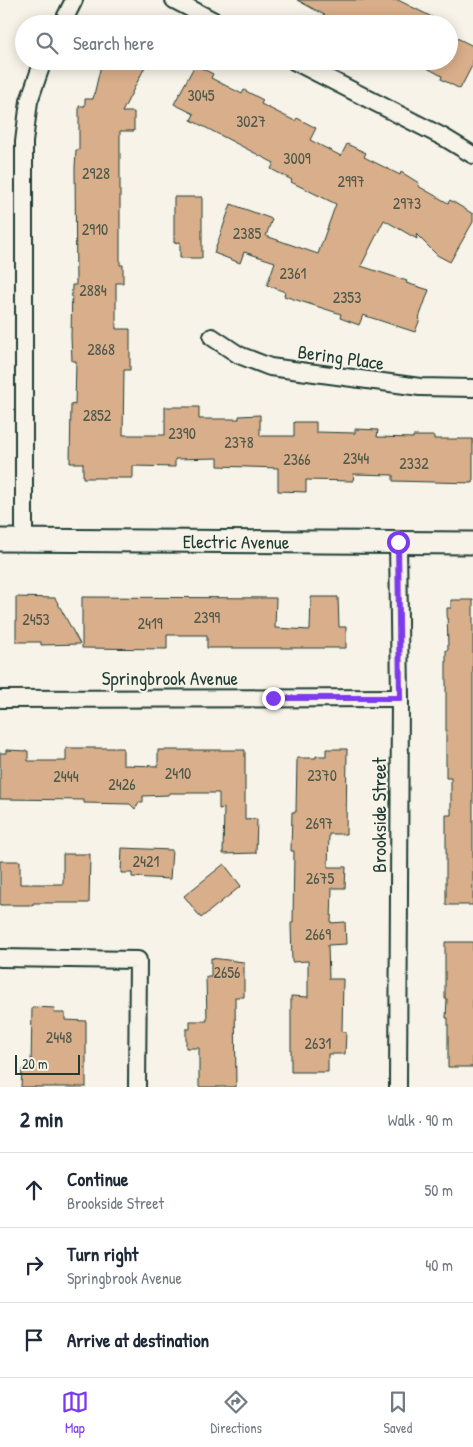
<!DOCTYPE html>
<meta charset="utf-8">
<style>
:root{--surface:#fff;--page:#f6f6f7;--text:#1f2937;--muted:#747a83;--line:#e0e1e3;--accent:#7c3aed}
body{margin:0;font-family:"Patrick Hand",sans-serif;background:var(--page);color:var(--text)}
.scale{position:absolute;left:15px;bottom:12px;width:65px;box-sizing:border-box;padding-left:5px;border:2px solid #1f3d34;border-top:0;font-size:14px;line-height:18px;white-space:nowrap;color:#1f3d34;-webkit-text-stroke:4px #f7f3e8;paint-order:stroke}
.stop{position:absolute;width:15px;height:15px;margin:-11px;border:4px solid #7c3aed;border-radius:50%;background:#fff}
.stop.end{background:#7c3aed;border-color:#fff;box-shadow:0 1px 5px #0008}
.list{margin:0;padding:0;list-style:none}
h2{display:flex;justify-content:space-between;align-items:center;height:65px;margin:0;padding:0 20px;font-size:21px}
h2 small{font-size:16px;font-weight:400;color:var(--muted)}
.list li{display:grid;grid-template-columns:32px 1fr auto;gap:15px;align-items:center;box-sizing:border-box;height:75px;padding:0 20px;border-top:1px solid var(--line)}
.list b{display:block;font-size:19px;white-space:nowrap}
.list p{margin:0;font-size:16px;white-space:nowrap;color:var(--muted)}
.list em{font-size:16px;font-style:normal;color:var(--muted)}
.icon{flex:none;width:28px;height:28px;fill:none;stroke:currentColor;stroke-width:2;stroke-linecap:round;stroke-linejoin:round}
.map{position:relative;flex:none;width:473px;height:1087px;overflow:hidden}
.search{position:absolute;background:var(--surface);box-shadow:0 2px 12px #0003;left:15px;right:15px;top:15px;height:55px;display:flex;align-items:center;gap:12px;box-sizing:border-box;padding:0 18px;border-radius:28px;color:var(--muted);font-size:19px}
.sheet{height:290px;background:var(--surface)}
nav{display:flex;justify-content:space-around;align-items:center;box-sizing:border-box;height:70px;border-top:1px solid var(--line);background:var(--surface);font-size:14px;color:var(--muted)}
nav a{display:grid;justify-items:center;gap:2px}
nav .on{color:var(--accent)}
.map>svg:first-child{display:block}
</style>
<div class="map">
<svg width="473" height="1087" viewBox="0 0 473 1087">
<rect width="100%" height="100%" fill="#f7f3e8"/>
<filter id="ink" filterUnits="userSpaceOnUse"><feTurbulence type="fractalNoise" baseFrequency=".02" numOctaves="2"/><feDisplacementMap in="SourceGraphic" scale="10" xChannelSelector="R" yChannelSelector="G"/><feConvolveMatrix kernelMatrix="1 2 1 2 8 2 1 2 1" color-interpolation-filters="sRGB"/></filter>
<g filter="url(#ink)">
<!-- building -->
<g fill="#d9ae8a" stroke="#1f3d34">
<polygon points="297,0 398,0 446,24 341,24"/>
<polygon points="449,34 473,46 473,64 460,89 441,79 442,76 414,61 449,61"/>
<polygon points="102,61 148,61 122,112 134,112 134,131 120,131 120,265 123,265 123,283 116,283 116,329 130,329 130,370 124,370 123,435 165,435 165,407 199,407 199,419 239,419 239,416 260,415 260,436 294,436 294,422 316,422 316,432 355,433 355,429 378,430 377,437 413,438 413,436 434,436 434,439 473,439 473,483 393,481 393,475 354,474 353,481 306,480 306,492 278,491 278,468 218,466 218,458 175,459 175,467 133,466 133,478 83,478 83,463 70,463 71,404 75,405 76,361 72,361 71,336 72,285 76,285 75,168 76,150 79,150 79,106 85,106 85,99 93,99"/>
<polygon points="195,65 213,74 211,78 242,94 244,90 263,100 261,104 295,121 297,118 316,128 310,140 341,156 347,144 366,153 364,157 400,175 401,172 419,183 418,186 448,203 450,200 473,214 473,222 450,262 437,255 416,234 417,239 384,220 361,266 407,281 406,283 429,290 419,318 420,319 415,332 363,315 359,325 340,318 341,314 284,296 285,292 267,285 275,262 244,252 240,263 214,253 231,204 272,219 266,236 318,254 336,204 291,182 292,180 271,169 274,163 191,120 194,114 174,104"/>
<polygon points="174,197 202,197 202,258 180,258 180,242 174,243"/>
<polygon points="16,597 55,598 80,644 41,645 41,642 16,642"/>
<polygon points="82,597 276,598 275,628 310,630 311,597 338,597 339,627 346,627 346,648 207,648 207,635 167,635 167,649 82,648"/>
<polygon points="451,600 473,600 473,905 446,905 446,815 451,815 451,778 446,778 446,650 448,650 447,608 451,608"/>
<polygon points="66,748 123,748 123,765 158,766 158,750 245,750 245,820 257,819 256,853 223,854 224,808 219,809 219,793 169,793 168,795 143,796 143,802 139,802 135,809 130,804 84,803 84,800 0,799 0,753 6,753 6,750 28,751 28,761 66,761"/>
<polygon points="326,749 347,749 346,834 329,834 328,867 346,867 345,888 332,888 331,923 345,922 346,944 328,945 329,979 343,979 342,1032 346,1032 345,1054 328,1054 328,1072 291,1072 291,996 308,997 308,961 292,962 291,923 293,923 294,851 291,851 292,812 296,812 297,758 316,758 316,756 326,756"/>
<polygon points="122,848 172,850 170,879 132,877 132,873 121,873"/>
<polygon points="63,854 90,854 89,903 33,903 33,905 0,905 0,861 20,861 20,884 63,884"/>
<polygon points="224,864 241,886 201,918 184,896"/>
<polygon points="445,942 473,942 473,1067 448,1067 448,1018 446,1018 447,999 445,999"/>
<polygon points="211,958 244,962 244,997 235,997 236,1087 199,1087 199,1048 186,1048 186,1029 190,1029 190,1021 207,1021 206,977 211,977"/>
<polygon points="32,1007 55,1008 54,1013 65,1013 65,1020 86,1021 86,1087 21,1087 22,1069 31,1069"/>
</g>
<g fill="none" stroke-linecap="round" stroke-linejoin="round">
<!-- minor casing -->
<g stroke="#1f3d34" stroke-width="20">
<g id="minor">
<polyline points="174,0 220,24"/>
<polyline points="62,24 74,0"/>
<polyline points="294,61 445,138 473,155"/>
<polyline points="212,337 239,355 270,367 420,387 473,388"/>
<polyline points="24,540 24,142 29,101 43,61"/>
<polyline points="0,699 400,698"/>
<polyline points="0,958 138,960 137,1087"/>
<polyline points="398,1087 400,698 398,542"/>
</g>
</g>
<!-- tertiary casing -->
<g stroke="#1f3d34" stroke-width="25">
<g id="tertiary">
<path id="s1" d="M0 540 473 543"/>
</g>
</g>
<!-- minor -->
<use href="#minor" stroke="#f7f3e8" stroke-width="16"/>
<!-- tertiary -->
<use href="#tertiary" stroke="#f7f3e8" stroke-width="21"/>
</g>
</g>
<g fill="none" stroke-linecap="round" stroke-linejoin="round" filter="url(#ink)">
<!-- route -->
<polyline stroke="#7c3aed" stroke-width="6" points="273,698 400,698 398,542"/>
</g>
<g text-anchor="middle" stroke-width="4" stroke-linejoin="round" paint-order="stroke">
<!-- number labels -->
<g font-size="16" fill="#4e594a">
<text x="201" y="101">3045</text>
<text x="251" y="127">3027</text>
<text x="297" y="164">3009</text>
<text x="96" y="179">2928</text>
<text x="351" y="187">2997</text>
<text x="407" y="209">2973</text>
<text x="95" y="235">2910</text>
<text x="247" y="239">2385</text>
<text x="293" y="279">2361</text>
<text x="93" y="296">2884</text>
<text x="347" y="303">2353</text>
<text x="101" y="355">2868</text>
<text x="97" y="421">2852</text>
<text x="182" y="439">2390</text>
<text x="239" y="448">2378</text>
<text x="356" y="464">2344</text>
<text x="297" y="465">2366</text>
<text x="414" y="469">2332</text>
<text x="207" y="623">2399</text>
<text x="36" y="625">2453</text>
<text x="150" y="629">2419</text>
<text x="178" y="779">2410</text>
<text x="322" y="781">2370</text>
<text x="66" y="782">2444</text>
<text x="122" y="790">2426</text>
<text x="319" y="829">2697</text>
<text x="146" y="867">2421</text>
<text x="320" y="884">2675</text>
<text x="318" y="940">2669</text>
<text x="227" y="978">2656</text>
<text x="59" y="1043">2448</text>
<text x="318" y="1049">2631</text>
</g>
<!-- street labels -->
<g font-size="19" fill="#1f3d34" stroke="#f7f3e8">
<text transform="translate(341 357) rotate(8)" y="7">Bering Place</text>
<text dy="7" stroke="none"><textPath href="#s1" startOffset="236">Electric Avenue</textPath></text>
<text x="170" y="685">Springbrook Avenue</text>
<text transform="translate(379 815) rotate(-90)" y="7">Brookside Street</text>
</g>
</g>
</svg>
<div class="scale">20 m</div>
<div class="stop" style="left:398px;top:542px"></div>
<div class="stop end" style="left:273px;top:698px"></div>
<div class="search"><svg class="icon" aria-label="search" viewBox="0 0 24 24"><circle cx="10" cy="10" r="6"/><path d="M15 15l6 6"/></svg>Search here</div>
</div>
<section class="sheet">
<h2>2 min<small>Walk · 90 m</small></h2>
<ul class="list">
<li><svg class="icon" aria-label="ahead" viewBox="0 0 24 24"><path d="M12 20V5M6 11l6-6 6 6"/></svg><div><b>Continue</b><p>Brookside Street</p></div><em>50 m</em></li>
<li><svg class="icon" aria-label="right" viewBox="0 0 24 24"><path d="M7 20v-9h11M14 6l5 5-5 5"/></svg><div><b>Turn right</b><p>Springbrook Avenue</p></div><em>40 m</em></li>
<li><svg class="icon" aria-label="arrive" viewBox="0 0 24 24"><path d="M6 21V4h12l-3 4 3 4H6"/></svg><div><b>Arrive at destination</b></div></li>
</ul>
</section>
<nav>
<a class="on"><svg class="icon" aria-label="map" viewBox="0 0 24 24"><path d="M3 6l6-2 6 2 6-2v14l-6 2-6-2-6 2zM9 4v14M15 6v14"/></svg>Map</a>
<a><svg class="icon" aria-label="directions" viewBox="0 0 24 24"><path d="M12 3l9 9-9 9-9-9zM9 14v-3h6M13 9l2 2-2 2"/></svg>Directions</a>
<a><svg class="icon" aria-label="saved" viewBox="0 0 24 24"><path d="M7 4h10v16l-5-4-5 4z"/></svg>Saved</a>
</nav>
